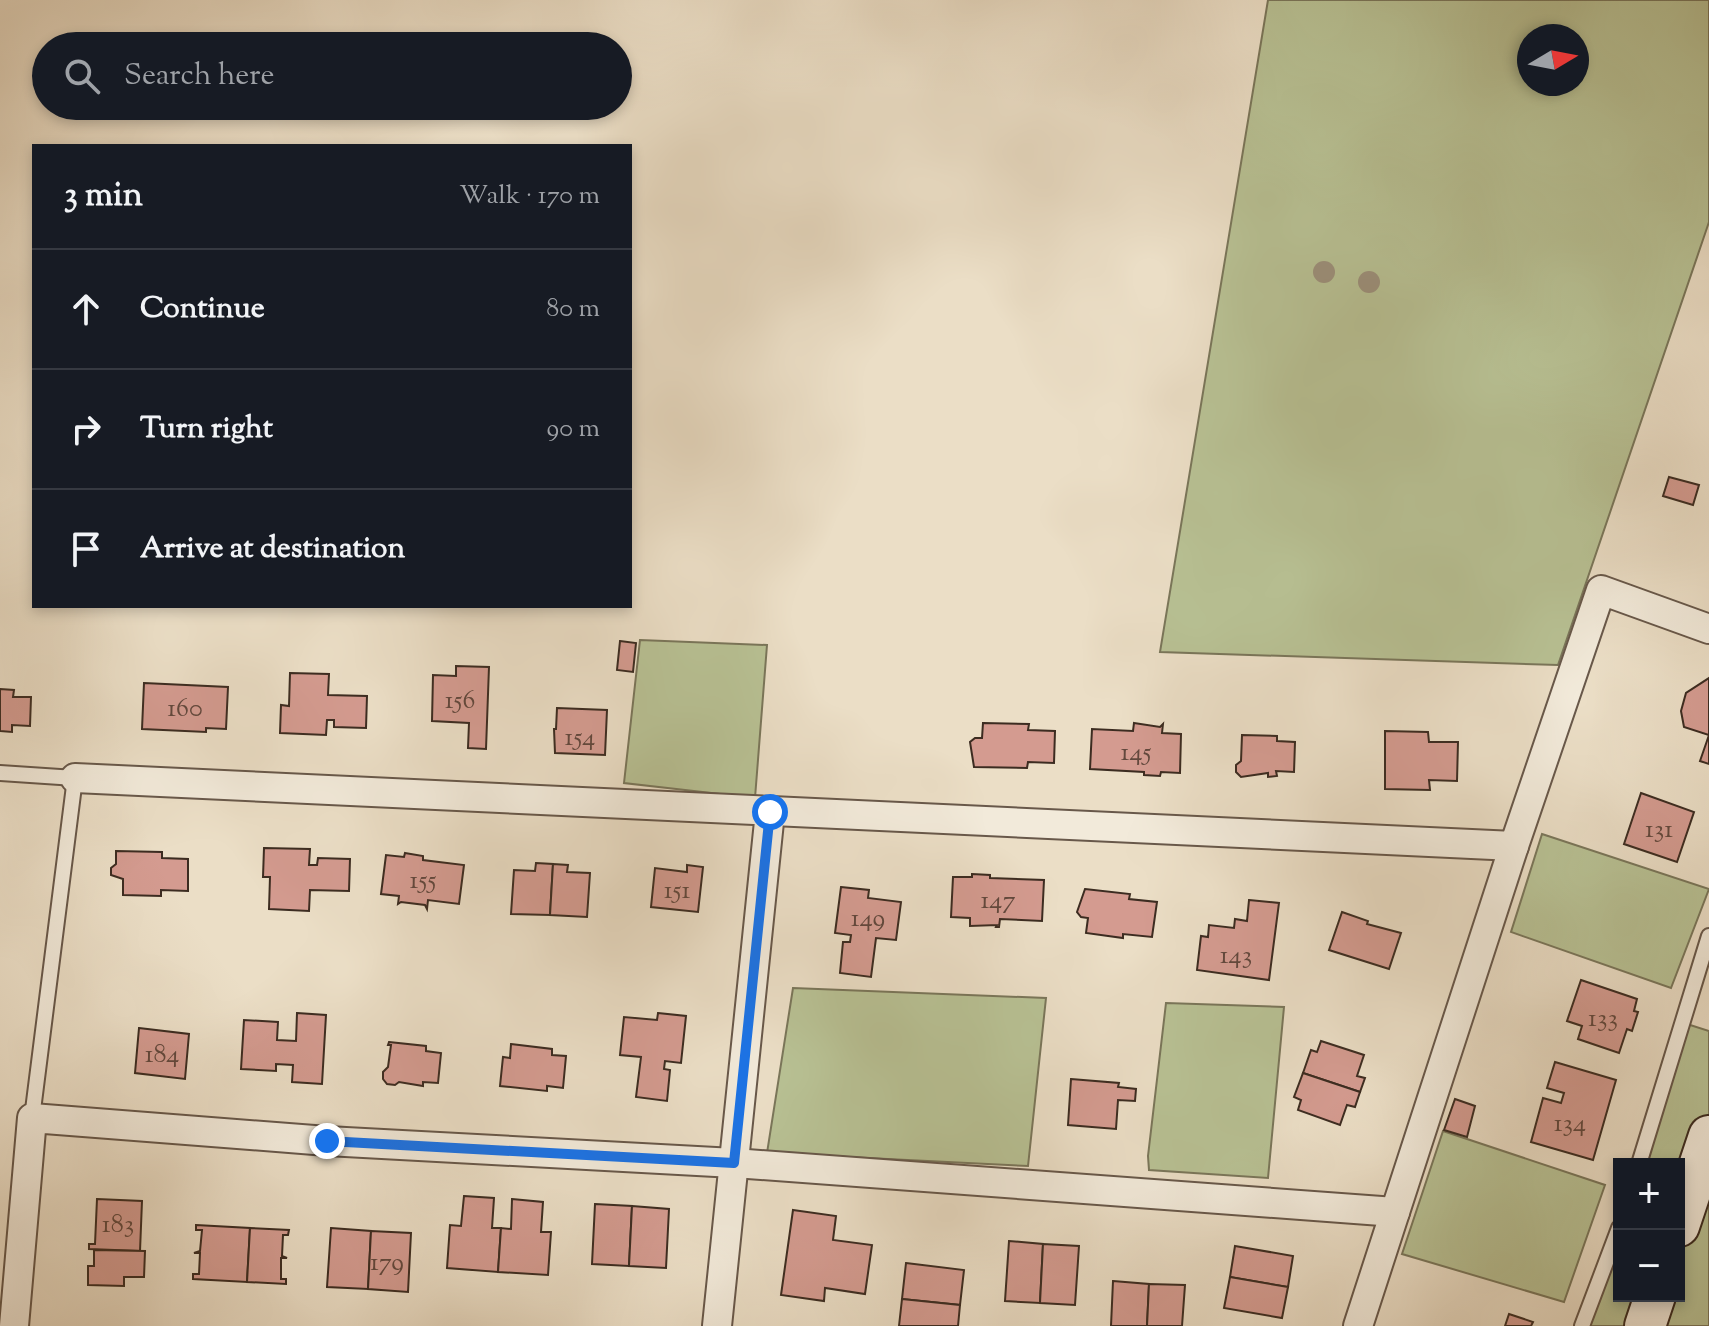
<!DOCTYPE html>
<meta charset="utf-8">
<style>
:root{--surface:#171b24;--page:#20242c;--text:#f1f3f6;--muted:#9ea1a6;--line:#363941}
body{margin:0;font-family:"Sorts Mill Goudy",serif;background:var(--page);color:var(--text)}
.controls{position:absolute;right:24px;bottom:24px;display:grid;overflow:hidden;border-radius:0px;box-shadow:0 4px 12px #0003}
.controls button{width:72px;height:72px;display:grid;place-items:center;padding:0;border:0;border-bottom:2px solid var(--line);background:var(--surface);color:var(--text);font:40px sans-serif}
.compass{position:absolute;left:1517px;top:24px;width:72px;height:72px;border-radius:50%;background:var(--surface);box-shadow:0 4px 12px #0003;rotate:80deg}
.stop{position:absolute;width:24px;height:24px;margin:-18px;border:6px solid #1a73e8;border-radius:50%;background:#fff}
.stop.end{background:#1a73e8;border-color:#fff;box-shadow:0 2px 8px #0008}
.list{margin:0;padding:0;list-style:none}
h2{display:flex;justify-content:space-between;align-items:center;height:104px;margin:0;padding:0 32px;font-size:34px}
h2 small{font-size:26px;font-weight:400;color:var(--muted)}
.list li{display:grid;grid-template-columns:52px 1fr auto;gap:24px;align-items:center;box-sizing:border-box;height:120px;padding:0 32px;border-top:2px solid var(--line)}
.list b{display:block;font-size:30px;white-space:nowrap}
.list em{font-size:26px;font-style:normal;color:var(--muted)}
.icon{flex:none;width:44px;height:44px;fill:none;stroke:currentColor;stroke-width:2;stroke-linecap:round;stroke-linejoin:round}
.map{position:relative;flex:none;width:1709px;height:1326px;overflow:hidden}
.search{position:absolute;background:var(--surface);box-shadow:0 4px 12px #0003;left:32px;top:32px;width:600px;height:88px;display:flex;align-items:center;gap:20px;box-sizing:border-box;padding:0 28px;border-radius:44px;color:var(--muted);font-size:30px}
.panel{position:absolute;background:var(--surface);box-shadow:0 4px 12px #0003;left:32px;top:144px;width:600px;height:464px;border-radius:0px}
.map>svg:first-child{display:block}
</style>
<div class="map">
<svg width="1709" height="1326" viewBox="0 0 1709 1326">
<rect width="100%" height="100%" fill="#ebdec6"/>
<filter id="stains"><feTurbulence type="fractalNoise" baseFrequency=".0025" numOctaves="4"/><feColorMatrix values="0 0 0 0 .2 0 0 0 0 .09 0 0 0 0 .02 0 0 0 .5 -.17"/></filter>
<radialGradient id="worn" r=".72"><stop offset=".6" stop-color="#630" stop-opacity="0"/><stop offset="1" stop-color="#630" stop-opacity=".3"/></radialGradient>
<!-- green -->
<g fill="#b8c194" stroke="#7a765a" stroke-width="2" fill-rule="evenodd">
<path d="M1268 0H1709V222L1558 665 1160 652ZM1529 36H1577V84H1529Z"/>
<polygon points="640,640 767,645 755,798 624,783"/>
<polygon points="1542,834 1709,889 1671,988 1511,932"/>
<polygon points="793,988 1046,998 1028,1166 767,1153"/>
<polygon points="1166,1003 1284,1007 1268,1178 1149,1170 1148,1156"/>
<polygon points="1687,1024 1709,1031 1709,1326 1586,1326 1619,1227 1619,1296 1679,1296 1679,1164 1640,1164"/>
<polygon points="1443,1131 1605,1185 1564,1302 1402,1254"/>
</g>
<!-- building -->
<g fill="#d49b90" stroke="#3c2c21" stroke-width="2">
<polygon points="1669,477 1699,485 1693,505 1663,496"/>
<polygon points="620,641 636,643 633,672 617,670"/>
<polygon points="456,666 489,667 486,749 468,748 469,723 432,721 433,675 456,676"/>
<polygon points="290,673 329,674 328,695 367,696 366,728 334,727 334,720 327,720 326,735 280,733 281,705 289,706"/>
<polygon points="1709,678 1709,764 1700,761 1709,735 1684,727 1681,711 1686,693"/>
<polygon points="144,683 228,687 226,729 206,728 206,732 142,729"/>
<polygon points="0,689 14,690 13,697 31,697 30,726 12,725 12,732 0,731"/>
<polygon points="557,708 607,710 605,755 555,753 554,729 556,729"/>
<polygon points="983,723 1029,724 1028,730 1055,731 1054,763 1028,762 1027,768 974,767 970,742 975,738 982,738"/>
<polygon points="1134,723 1160,727 1163,724 1162,733 1181,734 1180,773 1161,772 1160,776 1144,775 1144,772 1090,769 1092,729 1133,731"/>
<polygon points="1385,731 1428,732 1429,742 1458,742 1457,781 1429,780 1430,790 1385,789"/>
<polygon points="1242,735 1277,736 1277,741 1295,742 1294,772 1276,771 1277,776 1268,777 1268,773 1241,777 1236,772 1236,765 1241,761"/>
<polygon points="1641,793 1694,812 1677,862 1624,844"/>
<polygon points="264,848 310,849 309,865 317,865 318,858 350,859 349,891 310,890 309,911 269,909 270,877 263,877"/>
<polygon points="116,851 162,852 162,858 188,859 188,891 161,890 161,896 123,895 123,879 111,875 111,868 116,864"/>
<polygon points="405,853 423,856 423,860 464,865 459,904 428,900 427,909 425,905 401,902 398,904 399,896 381,894 386,855 404,857"/>
<polygon points="536,863 553,864 550,915 511,914 514,870 535,871"/>
<polygon points="553,864 568,865 567,872 590,873 587,917 550,915"/>
<polygon points="687,865 703,867 698,912 651,907 655,868 687,872"/>
<polygon points="972,874 990,875 990,878 1044,880 1042,921 1000,919 999,927 996,927 997,925 970,926 970,918 951,917 953,877 972,877"/>
<polygon points="841,887 869,890 868,898 901,902 896,940 876,938 871,977 840,973 843,942 850,942 851,935 835,933"/>
<polygon points="1085,889 1130,894 1129,899 1157,902 1152,937 1123,934 1123,938 1086,933 1088,918 1081,917 1077,912"/>
<polygon points="1249,900 1279,903 1269,980 1197,970 1201,936 1208,937 1209,925 1234,928 1235,919 1247,921"/>
<polygon points="1342,912 1368,921 1367,924 1401,933 1389,969 1329,950"/>
<polygon points="1581,980 1637,999 1634,1011 1638,1012 1632,1031 1627,1029 1619,1053 1578,1039 1582,1026 1567,1021"/>
<polygon points="297,1013 326,1015 322,1084 292,1082 293,1065 276,1064 276,1071 241,1069 244,1020 278,1022 277,1040 296,1041"/>
<polygon points="658,1013 686,1016 681,1063 665,1061 664,1069 670,1070 667,1101 636,1097 641,1057 620,1055 624,1017 657,1020"/>
<polygon points="139,1028 189,1034 185,1079 135,1073"/>
<polygon points="1321,1041 1364,1055 1357,1076 1365,1078 1360,1092 1303,1073 1311,1050 1317,1052"/>
<polygon points="389,1042 426,1046 426,1051 441,1053 438,1083 423,1082 423,1086 399,1082 395,1085 387,1084 383,1079 383,1072 388,1067 391,1045 388,1045"/>
<polygon points="511,1044 552,1049 552,1055 566,1056 563,1088 547,1086 547,1091 500,1086 503,1057 510,1058"/>
<polygon points="1555,1062 1616,1080 1593,1160 1531,1142 1543,1098 1561,1103 1564,1093 1547,1088"/>
<polygon points="1303,1073 1360,1092 1355,1107 1347,1105 1340,1125 1298,1110 1301,1100 1294,1097"/>
<polygon points="1071,1079 1119,1083 1118,1087 1136,1089 1135,1101 1118,1100 1116,1129 1068,1125"/>
<polygon points="1455,1099 1475,1106 1467,1137 1444,1130"/>
<polygon points="464,1196 494,1198 492,1228 501,1228 498,1272 447,1268 450,1225 461,1226"/>
<polygon points="97,1199 142,1201 140,1251 89,1249 89,1244 95,1244"/>
<polygon points="512,1199 543,1202 541,1232 551,1232 548,1275 498,1272 501,1228 511,1229"/>
<polygon points="595,1204 632,1206 629,1266 592,1264"/>
<polygon points="632,1206 669,1209 666,1268 629,1266"/>
<polygon points="793,1210 836,1216 833,1240 872,1245 865,1294 825,1288 824,1301 781,1295"/>
<polygon points="196,1225 250,1228 247,1282 193,1279 193,1274 199,1274 200,1253 194,1253 200,1251 202,1230 196,1230"/>
<polygon points="250,1228 289,1230 288,1235 283,1235 282,1256 287,1258 281,1258 281,1279 286,1279 286,1284 247,1282"/>
<polygon points="331,1228 371,1231 368,1289 327,1287"/>
<polygon points="371,1231 411,1233 408,1292 368,1289"/>
<polygon points="1009,1241 1043,1244 1040,1303 1005,1301"/>
<polygon points="1043,1244 1079,1246 1075,1305 1040,1303"/>
<polygon points="1235,1246 1293,1256 1288,1287 1230,1277"/>
<polygon points="94,1250 145,1251 144,1277 124,1277 124,1286 88,1285 88,1266 94,1266"/>
<polygon points="906,1263 964,1270 960,1305 902,1299"/>
<polygon points="1230,1277 1288,1287 1282,1318 1224,1308"/>
<polygon points="1113,1281 1149,1284 1147,1326 1111,1326"/>
<polygon points="1149,1284 1185,1285 1182,1326 1147,1326"/>
<polygon points="902,1299 960,1305 958,1326 899,1326"/>
<polygon points="1509,1314 1533,1322 1531,1326 1505,1326"/>
</g>
<g fill="none" stroke-linecap="round" stroke-linejoin="round">
<!-- service casing -->
<g stroke="#68584a" stroke-width="18">
<g id="service">
<polyline points="0,773 75,778 32,1118"/>
<polyline points="1639,1164 1709,936"/>
<polyline points="1582,1326 1619,1228"/>
</g>
</g>
<!-- minor casing -->
<g stroke="#68584a" stroke-width="32">
<g id="minor">
<polyline points="75,778 1514,846"/>
<polyline points="14,1326 32,1118 327,1141 734,1163 1395,1212"/>
<polyline points="717,1326 770,812"/>
<polyline points="1358,1326 1514,846 1601,590 1709,629"/>
</g>
</g>
<!-- secondary casing -->
<g stroke="#3c2c21" stroke-width="44">
<g id="secondary">
<polyline points="1679,1226 1709,1136"/>
<polyline points="1645,1326 1655,1296"/>
</g>
</g>
<!-- service -->
<use href="#service" stroke="#f2eada" stroke-width="14"/>
<!-- minor -->
<use href="#minor" stroke="#f2eada" stroke-width="28"/>
<!-- secondary -->
<use href="#secondary" stroke="#f2eada" stroke-width="40"/>
</g>
<!-- trees -->
<g fill="#9c907b">
<circle cx="1324" cy="272" r="11"/>
<circle cx="1369" cy="282" r="11"/>
</g>
<g fill="none" stroke-linecap="round" stroke-linejoin="round">
<!-- route -->
<polyline stroke="#1a73e8" stroke-width="10" points="327,1141 734,1163 770,812"/>
</g>
<g text-anchor="middle" stroke-width="8" stroke-linejoin="round" paint-order="stroke">
<!-- number labels -->
<g font-size="26" fill="#62483d">
<text x="460" y="708">156</text>
<text x="185" y="716">160</text>
<text x="580" y="745">154</text>
<text x="1136" y="760">145</text>
<text x="1659" y="837">131</text>
<text x="423" y="888">155</text>
<text x="677" y="898">151</text>
<text x="998" y="908">147</text>
<text x="868" y="926">149</text>
<text x="1236" y="963">143</text>
<text x="1603" y="1026">133</text>
<text x="162" y="1062">184</text>
<text x="1570" y="1131">134</text>
<text x="118" y="1232">183</text>
<text x="387" y="1270">179</text>
</g>
</g>
<rect width="100%" height="100%" filter="url(#stains)"/>
<rect width="100%" height="100%" fill="url(#worn)"/>
</svg>
<div class="controls">
<button>+</button>
<button>−</button>
</div>
<svg class="compass" viewBox="-18 -18 36 36"><path d="M0-13l5 13h-10z" fill="#e53935"/><path d="M0 13l5-13h-10z" fill="#9ea1a6"/></svg>
<div class="stop" style="left:770px;top:812px"></div>
<div class="stop end" style="left:327px;top:1141px"></div>
<div class="search"><svg class="icon" aria-label="search" viewBox="0 0 24 24"><circle cx="10" cy="10" r="6"/><path d="M15 15l6 6"/></svg>Search here</div>
<section class="panel">
<h2>3 min<small>Walk · 170 m</small></h2>
<ul class="list">
<li><svg class="icon" aria-label="ahead" viewBox="0 0 24 24"><path d="M12 20V5M6 11l6-6 6 6"/></svg><div><b>Continue</b></div><em>80 m</em></li>
<li><svg class="icon" aria-label="right" viewBox="0 0 24 24"><path d="M7 20v-9h11M14 6l5 5-5 5"/></svg><div><b>Turn right</b></div><em>90 m</em></li>
<li><svg class="icon" aria-label="arrive" viewBox="0 0 24 24"><path d="M6 21V4h12l-3 4 3 4H6"/></svg><div><b>Arrive at destination</b></div></li>
</ul>
</section>
</div>
